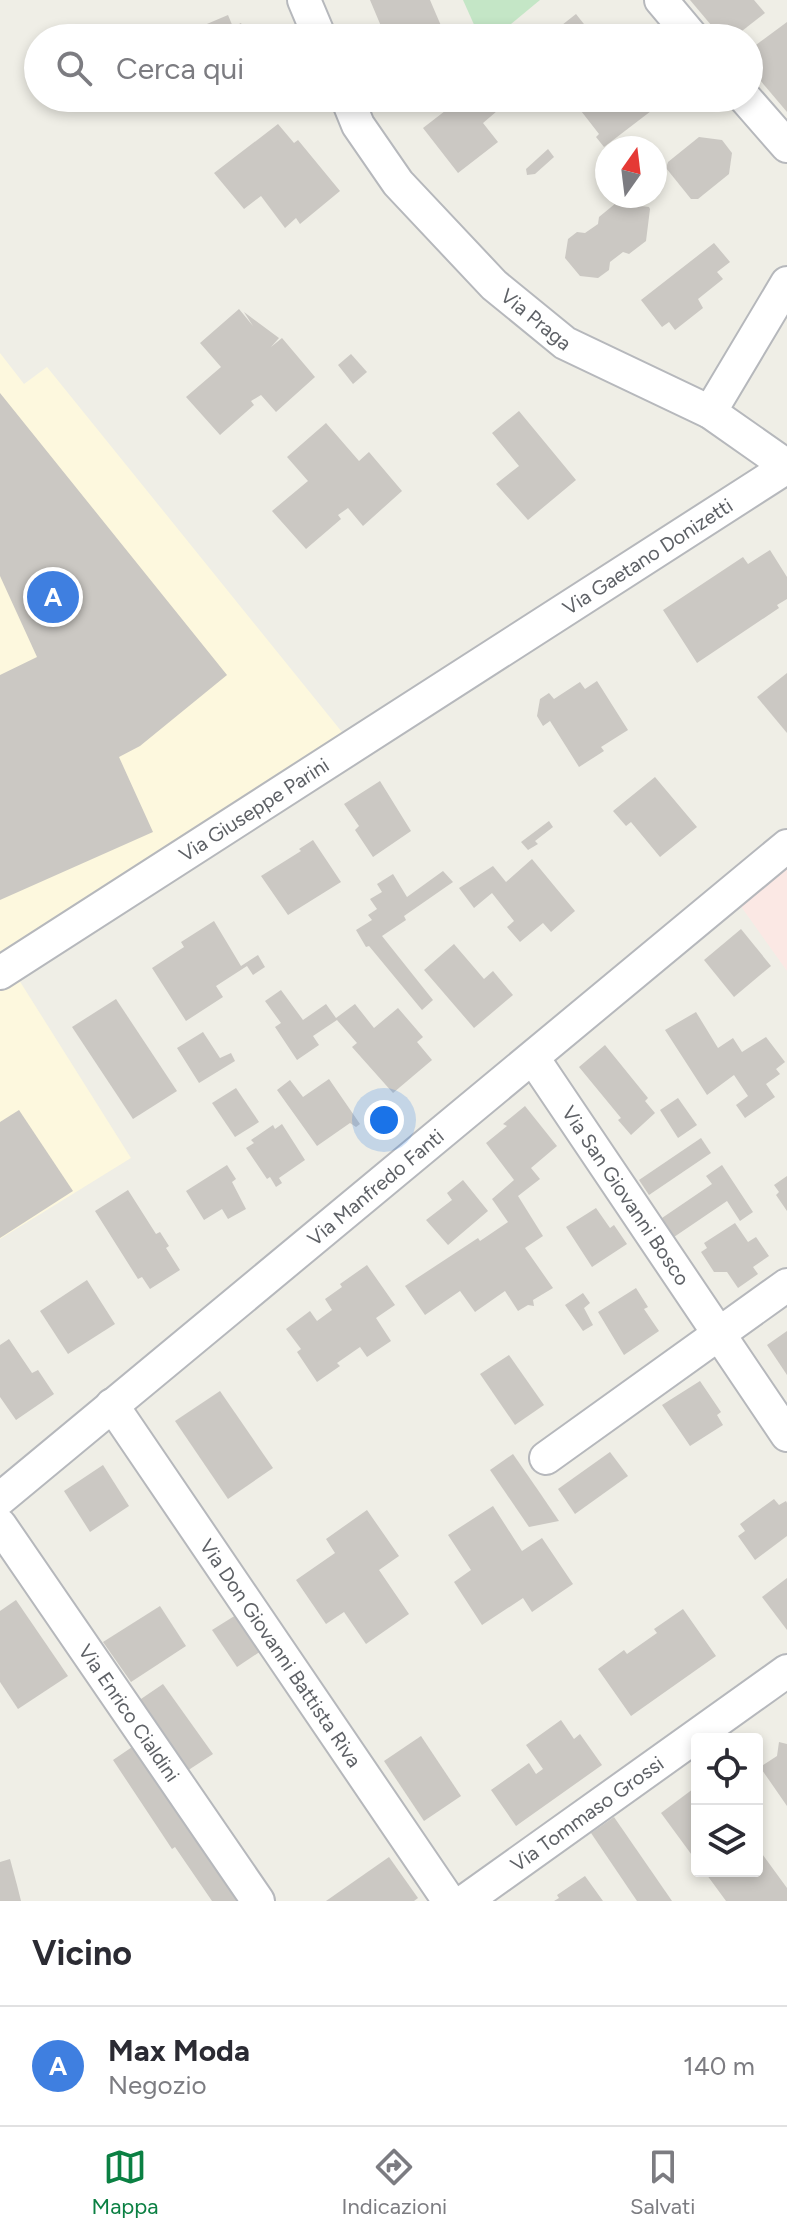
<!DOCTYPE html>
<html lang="it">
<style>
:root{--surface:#fff;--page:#f2f2f3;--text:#2b2b33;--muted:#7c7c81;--line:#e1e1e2;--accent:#0b8043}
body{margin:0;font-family:Figtree,sans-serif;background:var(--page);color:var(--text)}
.controls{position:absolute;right:24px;bottom:24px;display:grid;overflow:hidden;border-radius:8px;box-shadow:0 4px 12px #0003}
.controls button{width:72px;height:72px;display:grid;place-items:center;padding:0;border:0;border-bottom:2px solid var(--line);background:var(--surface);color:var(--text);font:40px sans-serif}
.compass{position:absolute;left:595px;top:136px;width:72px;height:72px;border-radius:50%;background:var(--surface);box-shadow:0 4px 12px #0003;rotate:14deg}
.you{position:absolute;left:384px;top:1120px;width:28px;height:28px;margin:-20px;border:6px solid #fff;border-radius:50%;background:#1a73e8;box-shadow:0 0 0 12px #1a73e833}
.badge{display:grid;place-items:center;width:52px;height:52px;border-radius:50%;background:var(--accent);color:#fff;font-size:26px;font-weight:700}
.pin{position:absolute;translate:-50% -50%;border:4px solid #fff;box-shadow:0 2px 8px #0006}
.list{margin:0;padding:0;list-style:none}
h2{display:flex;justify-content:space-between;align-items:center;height:104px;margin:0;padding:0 32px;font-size:34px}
h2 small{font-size:26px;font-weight:400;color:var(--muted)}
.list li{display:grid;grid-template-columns:52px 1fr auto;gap:24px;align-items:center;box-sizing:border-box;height:120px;padding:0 32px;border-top:2px solid var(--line)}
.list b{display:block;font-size:30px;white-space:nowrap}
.list p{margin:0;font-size:26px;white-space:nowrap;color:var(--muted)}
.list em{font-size:26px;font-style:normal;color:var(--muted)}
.icon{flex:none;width:44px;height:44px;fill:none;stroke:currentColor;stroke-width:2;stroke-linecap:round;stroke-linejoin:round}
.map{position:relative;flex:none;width:787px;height:1901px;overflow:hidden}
.search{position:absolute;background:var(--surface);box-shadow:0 4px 12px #0003;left:24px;right:24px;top:24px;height:88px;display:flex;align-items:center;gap:20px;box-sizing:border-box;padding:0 28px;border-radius:44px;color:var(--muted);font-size:30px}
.sheet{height:224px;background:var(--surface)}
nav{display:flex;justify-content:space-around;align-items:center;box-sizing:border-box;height:112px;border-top:2px solid var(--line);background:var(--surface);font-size:22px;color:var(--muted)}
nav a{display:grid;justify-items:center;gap:4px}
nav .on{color:var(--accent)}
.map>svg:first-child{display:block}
</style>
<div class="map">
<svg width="787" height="1901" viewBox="0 0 787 1901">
<rect width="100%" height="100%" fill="#efeee6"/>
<!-- commercial -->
<g fill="#fdf8de">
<polygon points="0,353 24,384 47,367 350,742 0,966"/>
<polygon points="14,972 131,1158 0,1239 0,980"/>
</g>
<!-- medical -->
<polygon fill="#fbe8e4" points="787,865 787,971 740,905"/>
<!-- green -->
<polygon fill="#c4e6c6" points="463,0 540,0 494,38 480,38"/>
<!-- building -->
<g fill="#cbc8c3">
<polygon points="370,0 430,0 445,35 450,34 452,38 386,38"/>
<polygon points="690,0 754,0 765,13 733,38 722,38"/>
<polygon points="576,14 595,38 545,38 562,25"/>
<polygon points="228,15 233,27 241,23 248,38 174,38"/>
<polygon points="787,22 787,112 749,67 749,50"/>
<polygon points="449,98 487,98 497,111 483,123 498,142 458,173 423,128 454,104"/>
<polygon points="571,98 641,98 651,111 604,147 596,137 599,134"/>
<polygon points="278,124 294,143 298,140 340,191 300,224 296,218 285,228 261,196 244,209 214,173"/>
<polygon points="699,137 722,140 732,153 729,174 698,199 691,199 666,168 668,162"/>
<polygon points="548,149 554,157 535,174 527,175 526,169"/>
<polygon points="616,203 649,207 650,209 646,241 629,254 623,252 610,262 609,270 598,278 580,276 565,258 568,239 577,232 585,233 598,224 599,217"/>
<polygon points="714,243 730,262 717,272 723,279 698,299 703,308 675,330 669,322 662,327 641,300"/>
<polygon points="239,309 253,326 244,312 279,338 271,347 282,338 315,377 276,412 261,395 251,401 254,405 220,435 186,397 221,367 200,343"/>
<polygon points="351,354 367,372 353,384 338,365"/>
<polygon points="0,393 227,675 140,746 119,757 153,832 0,900 0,675 37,657 0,576"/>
<polygon points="519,411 576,480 528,520 496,484 519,466 492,433"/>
<polygon points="326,423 359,461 369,452 402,491 363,526 348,508 338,515 341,519 306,549 272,511 308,481 287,457"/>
<polygon points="770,550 787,577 787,599 777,605 779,608 697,663 663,610 743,557 748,564"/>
<polygon points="787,673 787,733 757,697"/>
<polygon points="597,681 628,730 601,747 604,751 579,767 550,721 543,726 537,716 540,699 549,693 554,699 580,682 585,689"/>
<polygon points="655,777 697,827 660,857 631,822 626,826 613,811"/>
<polygon points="380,781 411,831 373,857 355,830 359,826 344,804"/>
<polygon points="549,821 553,827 535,841 538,844 528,850 521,842"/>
<polygon points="313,840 341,882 288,915 261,876 301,851 299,849"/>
<polygon points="532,859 575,911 551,932 543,923 520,942 507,927 514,921 492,893 474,908 459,888 493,866 506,882"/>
<polygon points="443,871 453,882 404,916 406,920 382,936 433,1000 422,1010 369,946 366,947 356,930 372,920 368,915 377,909 370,899 382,892 377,884 393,874 407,897"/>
<polygon points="214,921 241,966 258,955 265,967 253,975 247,966 216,986 223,997 186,1021 152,968 184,947 181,942"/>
<polygon points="741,929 771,966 734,997 704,960"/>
<polygon points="454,944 484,979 493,971 513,995 474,1028 424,970"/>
<polygon points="281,990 303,1020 326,1004 336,1018 355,1004 374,1028 398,1008 423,1037 417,1042 432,1060 393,1093 352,1047 357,1043 337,1020 313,1036 319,1045 297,1060 275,1027 281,1023 265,1001"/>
<polygon points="116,999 177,1091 133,1119 72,1027"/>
<polygon points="696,1012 718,1048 733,1038 742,1052 766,1037 785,1062 776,1069 780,1074 766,1084 775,1097 745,1118 736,1105 748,1096 734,1075 707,1095 665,1030"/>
<polygon points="203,1032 220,1058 231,1053 235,1061 199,1083 177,1048"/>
<polygon points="605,1045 648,1098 645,1101 655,1113 631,1135 618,1120 621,1118 579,1067"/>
<polygon points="329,1079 360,1124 356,1127 350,1123 317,1146 277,1090 290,1080 303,1097"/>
<polygon points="236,1088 259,1122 235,1137 212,1103"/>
<polygon points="678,1098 697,1125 678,1138 660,1110"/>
<polygon points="525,1106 557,1146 531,1168 540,1179 518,1196 543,1236 525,1248 553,1288 533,1300 534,1306 528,1305 518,1311 505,1291 475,1312 460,1291 425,1315 405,1286 478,1238 480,1241 508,1222 492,1199 514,1180 486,1143 507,1126 503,1124"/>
<polygon points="19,1110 73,1191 0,1238 0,1122"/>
<polygon points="282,1124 305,1160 279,1178 282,1183 276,1187 270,1177 267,1179 246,1148 254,1143 251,1140 273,1125 275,1129"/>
<polygon points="701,1138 711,1153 649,1195 639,1180"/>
<polygon points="227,1165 236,1179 232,1182 246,1209 228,1219 222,1209 204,1220 186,1191"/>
<polygon points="722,1165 753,1212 740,1221 727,1201 674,1237 662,1218 712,1184 706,1176"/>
<polygon points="787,1176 787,1211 776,1195 779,1192 774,1185"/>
<polygon points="463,1180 488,1211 448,1245 426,1220 452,1200 447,1193"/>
<polygon points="128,1190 156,1234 160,1232 169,1246 166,1248 180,1270 150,1289 142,1277 138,1279 95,1211"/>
<polygon points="596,1208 610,1228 614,1225 627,1244 592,1267 566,1227"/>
<polygon points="735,1223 748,1242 756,1237 769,1256 753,1267 758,1274 738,1288 727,1272 714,1272 701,1252 707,1248 704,1243"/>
<polygon points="367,1265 395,1305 376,1318 391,1341 367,1357 360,1347 337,1363 340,1366 317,1382 297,1352 301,1349 286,1329 310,1311 317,1321 332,1310 325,1299 342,1287 340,1284"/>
<polygon points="87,1280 115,1324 68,1354 40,1311"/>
<polygon points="636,1288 648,1307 644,1309 659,1331 624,1355 598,1312"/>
<polygon points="583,1293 590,1303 584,1308 593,1325 583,1331 565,1305"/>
<polygon points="787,1331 787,1375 767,1345"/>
<polygon points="9,1339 32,1373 38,1370 54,1394 16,1420 0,1397 0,1345"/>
<polygon points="509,1355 544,1405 515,1425 480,1374"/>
<polygon points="700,1381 721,1412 717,1415 723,1425 690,1446 662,1405"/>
<polygon points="220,1391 273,1468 228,1499 175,1421"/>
<polygon points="610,1452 628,1476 575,1514 558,1489"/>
<polygon points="513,1454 540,1493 559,1521 529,1527 490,1470"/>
<polygon points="103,1465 129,1506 90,1532 64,1491"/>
<polygon points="774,1499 779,1505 786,1501 787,1503 787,1536 755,1560 738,1536 745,1531 740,1524"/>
<polygon points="493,1506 522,1551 542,1538 573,1584 532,1612 523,1598 482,1625 454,1582 471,1570 448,1535"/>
<polygon points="367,1510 399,1556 379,1570 409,1614 366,1644 344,1612 326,1624 296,1580 335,1553 326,1539"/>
<polygon points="787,1578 787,1630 762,1597"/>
<polygon points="16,1600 68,1676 18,1709 0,1682 0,1611"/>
<polygon points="160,1606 186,1646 131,1682 103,1642"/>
<polygon points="683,1609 716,1656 631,1716 598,1669 624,1650 627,1654 657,1633 654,1629"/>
<polygon points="236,1615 261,1651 237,1667 212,1630"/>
<polygon points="163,1684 213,1754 187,1771 138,1701"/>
<polygon points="561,1720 574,1739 580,1734 602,1765 516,1826 491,1790 529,1763 536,1774 543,1769 526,1745"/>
<polygon points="421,1736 461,1796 424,1821 384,1761"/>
<polygon points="779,1742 787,1744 787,1806 760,1767 777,1756"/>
<polygon points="138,1743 246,1901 212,1901 175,1847 172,1849 113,1760"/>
<polygon points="697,1786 697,1862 661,1813"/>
<polygon points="614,1817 672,1901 637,1901 591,1833"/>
<polygon points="757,1847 787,1888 787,1901 726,1901 704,1871 757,1871"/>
<polygon points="389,1857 418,1898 414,1901 326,1901"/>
<polygon points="10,1859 17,1885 21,1901 0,1901 0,1862"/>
<polygon points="585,1876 603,1901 554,1901 559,1898 557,1895"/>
</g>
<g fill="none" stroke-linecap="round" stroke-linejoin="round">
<!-- minor casing -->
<g stroke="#b6b8bc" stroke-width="36">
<g id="minor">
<polyline points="304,0 320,38"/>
<polyline points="661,0 693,38"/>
<path id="s1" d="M347 98 358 125 398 183 494 285 565 343 710 412 787 466"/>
<polyline points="745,98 787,146"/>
<polyline points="710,412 787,283"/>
<path id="s2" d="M0 973 787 467"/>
<path id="s3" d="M533 1058 787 1435"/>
<path id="s4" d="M112 1405 449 1901"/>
<polyline points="546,1458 787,1285"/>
<path id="s5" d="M0 1499 787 846"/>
<path id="s6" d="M0 1525 258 1901"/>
<path id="s7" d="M465 1901 787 1671"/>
</g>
</g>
<!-- minor -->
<use href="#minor" stroke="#fff" stroke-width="32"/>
</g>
<g text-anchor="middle" stroke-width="8" stroke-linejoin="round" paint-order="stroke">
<!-- street labels -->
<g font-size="20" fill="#5e6166" stroke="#fff">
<text dy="7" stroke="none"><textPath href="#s1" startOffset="294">Via Praga</textPath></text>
<text dy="7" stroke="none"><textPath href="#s2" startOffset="770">Via Gaetano Donizetti</textPath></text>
<text dy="7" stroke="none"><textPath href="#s2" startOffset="302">Via Giuseppe Parini</textPath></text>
<text dy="7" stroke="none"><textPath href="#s5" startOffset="488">Via Manfredo Fanti</textPath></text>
<text dy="7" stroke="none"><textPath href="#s3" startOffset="166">Via San Giovanni Bosco</textPath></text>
<text dy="7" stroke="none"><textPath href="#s4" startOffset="300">Via Don Giovanni Battista Riva</textPath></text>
<text dy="7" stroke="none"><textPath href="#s6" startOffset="228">Via Enrico Cialdini</textPath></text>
<text dy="7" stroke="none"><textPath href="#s7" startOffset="150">Via Tommaso Grossi</textPath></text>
</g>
</g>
</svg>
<div class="controls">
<button><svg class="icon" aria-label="locate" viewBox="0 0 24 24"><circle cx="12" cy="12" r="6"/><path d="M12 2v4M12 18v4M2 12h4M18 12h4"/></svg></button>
<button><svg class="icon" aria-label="layers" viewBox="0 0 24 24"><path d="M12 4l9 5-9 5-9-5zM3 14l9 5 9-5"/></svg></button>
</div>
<svg class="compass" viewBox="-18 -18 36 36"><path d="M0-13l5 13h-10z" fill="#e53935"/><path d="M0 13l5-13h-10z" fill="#7c7c81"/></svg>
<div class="you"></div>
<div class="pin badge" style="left:53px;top:597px;background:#3f7fe0">A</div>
<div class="search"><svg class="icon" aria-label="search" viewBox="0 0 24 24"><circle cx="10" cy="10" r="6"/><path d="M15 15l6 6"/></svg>Cerca qui</div>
</div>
<section class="sheet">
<h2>Vicino<small></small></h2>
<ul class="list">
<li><span class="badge" style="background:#3f7fe0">A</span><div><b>Max Moda</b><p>Negozio</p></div><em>140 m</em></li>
</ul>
</section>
<nav>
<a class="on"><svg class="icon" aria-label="map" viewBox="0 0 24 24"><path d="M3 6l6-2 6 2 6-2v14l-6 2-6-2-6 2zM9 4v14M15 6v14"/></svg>Mappa</a>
<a><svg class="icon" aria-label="directions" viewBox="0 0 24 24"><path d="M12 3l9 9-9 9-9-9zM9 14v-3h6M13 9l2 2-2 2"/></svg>Indicazioni</a>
<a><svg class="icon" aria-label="saved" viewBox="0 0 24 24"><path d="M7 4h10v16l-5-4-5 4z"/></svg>Salvati</a>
</nav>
